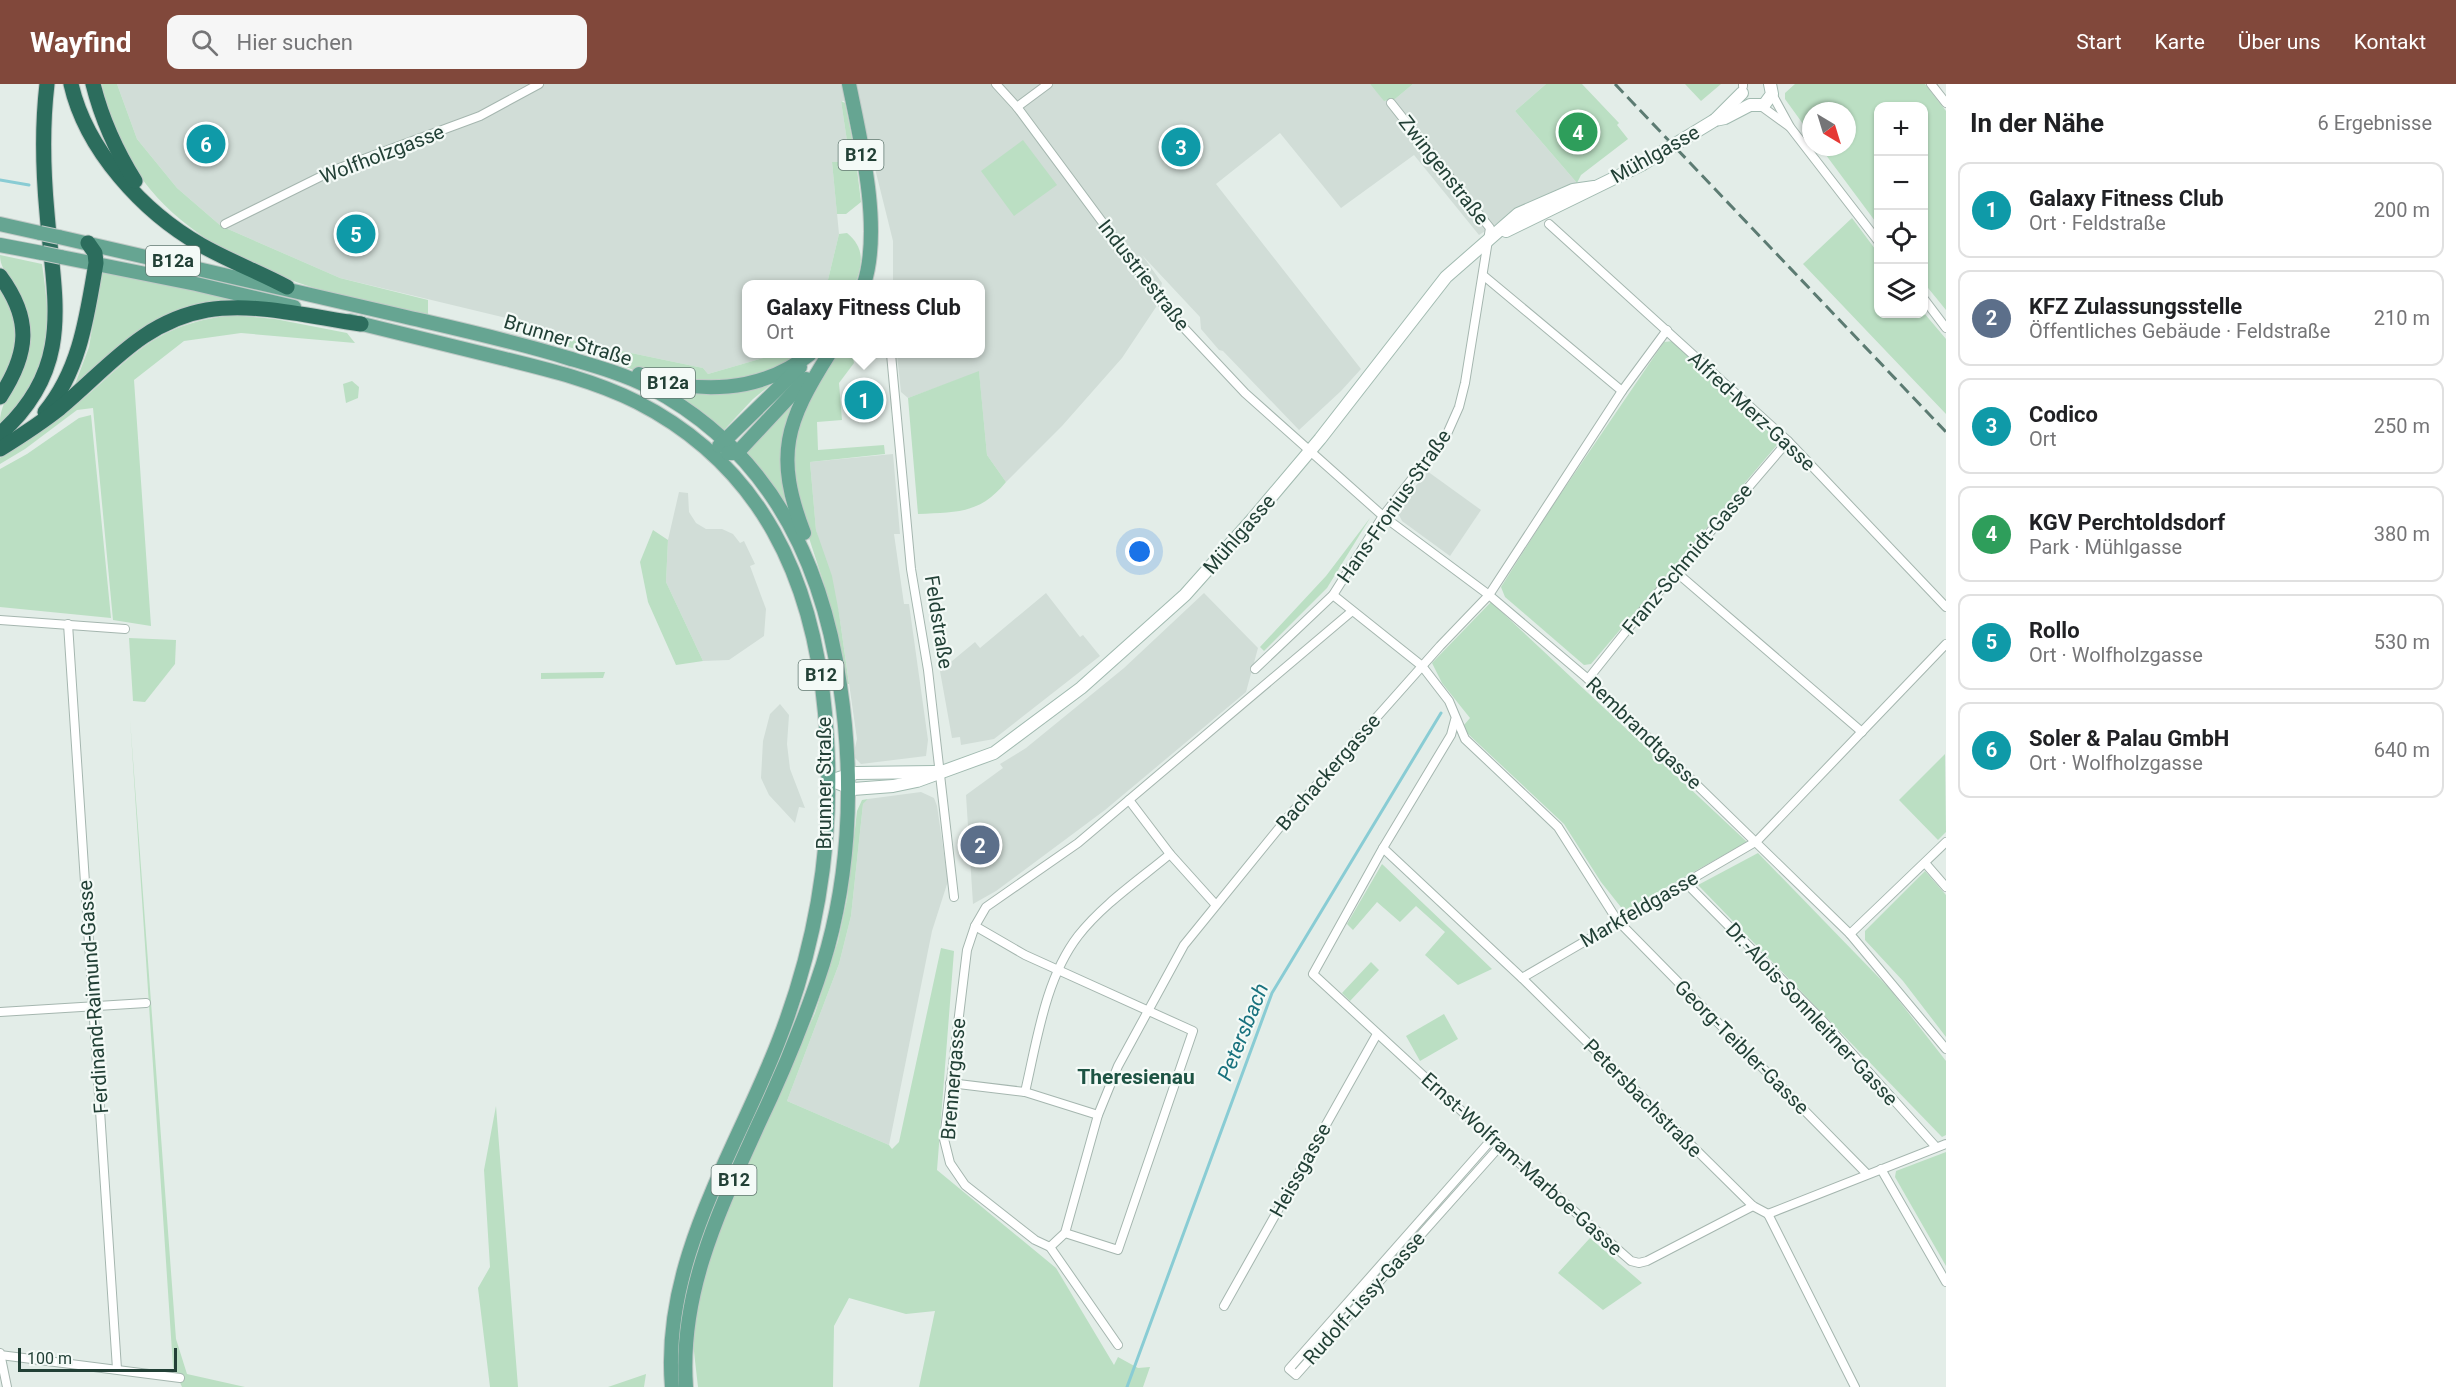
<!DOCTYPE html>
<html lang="de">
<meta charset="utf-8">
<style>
:root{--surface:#fff;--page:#f6f6f6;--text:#202124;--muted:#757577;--line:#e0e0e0;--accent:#81483b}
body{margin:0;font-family:Roboto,sans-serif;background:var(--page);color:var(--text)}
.controls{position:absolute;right:18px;top:18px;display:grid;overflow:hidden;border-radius:12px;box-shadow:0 2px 4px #0004}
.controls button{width:54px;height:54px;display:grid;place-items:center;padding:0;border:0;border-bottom:2px solid var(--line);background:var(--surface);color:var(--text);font:30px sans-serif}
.compass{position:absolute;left:1802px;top:18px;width:54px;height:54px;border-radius:50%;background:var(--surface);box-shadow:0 2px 4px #0004;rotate:142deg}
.scale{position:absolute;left:18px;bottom:15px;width:159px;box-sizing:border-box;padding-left:6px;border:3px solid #224036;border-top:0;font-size:16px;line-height:21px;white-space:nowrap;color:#224036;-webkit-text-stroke:4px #f4faf7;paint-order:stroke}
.you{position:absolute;left:1140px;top:468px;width:21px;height:21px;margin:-15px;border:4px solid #fff;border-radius:50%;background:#1a73e8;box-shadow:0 0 0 9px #1a73e833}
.badge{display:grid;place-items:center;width:39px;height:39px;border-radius:50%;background:var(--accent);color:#fff;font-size:20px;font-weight:700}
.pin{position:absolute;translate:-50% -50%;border:3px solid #fff;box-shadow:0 2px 6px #0006}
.popup{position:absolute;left:742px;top:196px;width:243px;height:78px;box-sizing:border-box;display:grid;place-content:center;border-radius:12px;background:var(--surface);filter:drop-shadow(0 2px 4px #0005);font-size:20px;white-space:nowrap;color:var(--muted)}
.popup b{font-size:22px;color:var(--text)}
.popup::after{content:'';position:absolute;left:50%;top:100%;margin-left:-12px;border:12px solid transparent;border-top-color:var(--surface)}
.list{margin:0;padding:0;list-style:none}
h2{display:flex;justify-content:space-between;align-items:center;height:78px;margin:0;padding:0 24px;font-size:26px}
h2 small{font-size:20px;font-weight:400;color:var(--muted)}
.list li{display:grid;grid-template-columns:39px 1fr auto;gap:18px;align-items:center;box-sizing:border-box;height:96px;margin:0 12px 12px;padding:0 12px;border:2px solid var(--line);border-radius:12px}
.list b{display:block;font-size:22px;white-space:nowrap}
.list p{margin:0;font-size:20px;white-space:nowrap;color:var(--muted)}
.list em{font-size:20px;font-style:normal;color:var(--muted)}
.icon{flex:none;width:33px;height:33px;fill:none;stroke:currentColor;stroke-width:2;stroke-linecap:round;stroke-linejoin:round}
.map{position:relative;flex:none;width:1946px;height:1303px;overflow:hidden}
header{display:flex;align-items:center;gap:36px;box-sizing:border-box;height:84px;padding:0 30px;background:var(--accent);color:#fff}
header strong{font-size:28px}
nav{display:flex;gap:33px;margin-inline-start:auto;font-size:21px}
.search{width:420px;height:54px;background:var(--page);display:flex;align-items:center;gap:15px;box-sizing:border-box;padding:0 21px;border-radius:12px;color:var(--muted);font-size:22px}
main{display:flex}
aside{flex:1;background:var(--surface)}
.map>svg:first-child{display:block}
</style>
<header>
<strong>Wayfind</strong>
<div class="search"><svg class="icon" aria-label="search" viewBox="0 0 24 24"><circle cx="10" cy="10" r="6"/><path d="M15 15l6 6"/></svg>Hier suchen</div>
<nav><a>Start</a><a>Karte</a><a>Über uns</a><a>Kontakt</a></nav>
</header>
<main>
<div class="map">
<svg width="1946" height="1303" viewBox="0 0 1946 1303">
<rect width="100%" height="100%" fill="#e3ede8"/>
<!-- built -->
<g fill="#d1ddd7">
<polygon points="117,0 1370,0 1385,17 1395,15 1413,0 1546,0 1515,27 1577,99 1525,121 1479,151 1414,71 1341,124 1280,49 1216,100 1361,285 1341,307 1299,346 1223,267 1219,266 1201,245 1200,233 1142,171 1162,199 1156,223 1122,274 1062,342 1006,398 987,371 979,288 908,314 901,308 897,270 981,270 981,200 893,200 893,157 858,16 841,17 850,77 832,78 839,150 827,200 747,200 747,270 777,270 708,290 703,284 588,260 529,244 526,239 498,232 340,194 221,142 177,104 137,55"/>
<polygon points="893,370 900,450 894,450 904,520 909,520 928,656 926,672 861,680 853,672 857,655 839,529 816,446 810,378"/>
<polygon points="1427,387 1481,426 1450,472 1402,437 1397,427"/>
<polygon points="679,408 688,409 689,428 696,439 706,445 722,445 733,450 740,459 744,457 755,480 750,482 766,525 764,552 729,576 703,577 666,498 668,456"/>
<polygon points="1046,509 1080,553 1083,551 1100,572 994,655 961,661 960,653 952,654 940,587 975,558 980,564"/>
<polygon points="1204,509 1258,564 1246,608 1105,726 996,807 973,820 966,711 1003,684 1000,680 1026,664 1124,584"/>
<polygon points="780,620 789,631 787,660 790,685 805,724 799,723 795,739 769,711 761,694 763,657 770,630"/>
<polygon points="921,708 934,714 937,722 948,797 932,847 889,1061 787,1017 839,880 851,832 863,720 868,715"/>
</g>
<!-- green -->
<g fill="#bbdfc3">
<path d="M102 0H117L137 55 177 104 221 142 340 194 428 216V231C309 209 165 170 116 48 110 32 104 17 102 0Z"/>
<polygon points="1370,0 1413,0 1395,15 1384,17"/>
<polygon points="1546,0 1582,0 1619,39 1617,41 1628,55 1581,91 1577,99 1515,27"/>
<polygon points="1685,0 1721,0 1701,17"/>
<polygon points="1795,0 1925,0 1946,27 1946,226 1924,199 1924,22 1878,22 1878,141 1820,63 1847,63 1847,27 1811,27 1811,51 1785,15 1785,9"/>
<polygon points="841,17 845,19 855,69 861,118 846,130 837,130 832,78 850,77"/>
<polygon points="1023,56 1057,101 1014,132 981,87"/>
<polygon points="1852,134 1878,169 1878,230 1924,229 1946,255 1946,330 1803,180"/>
<path d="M847 149C865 164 863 180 855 200H827L839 150Z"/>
<path d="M0 171 42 180C52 250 54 286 0 339 0 309 30 292 29 251 29 235 26 220 18 206 11 193 0 186 0 171Z"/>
<polygon points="102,186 238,217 203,223 74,303 89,263"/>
<polygon points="0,202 12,217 16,262 13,283 0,303"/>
<path d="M232 231 275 235 347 249 355 259 241 249 184 257 134 296 151 542 113 536 93 324 77 326 25 365 0 380V374C25 356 52 340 76 321 134 273 151 241 232 231Z"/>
<polygon points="529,244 588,260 703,284 708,290 777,270 804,270 750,296 694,299 640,289 606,274 528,251"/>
<polygon points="1673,257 1776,353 1777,361 1591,580 1584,581 1505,513 1501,503 1553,421 1664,258"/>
<path d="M838 270H852L854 279 839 299 842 336 817 338 818 366 884 361 885 370 810 378 816 446 832 492 839 529 849 600H845C838 566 834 530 823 497 791 396 771 363 838 270Z"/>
<path d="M979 287 987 371 1006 398C980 430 957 428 918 430L908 314Z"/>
<polygon points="352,297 359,303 358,314 346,319 343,300"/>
<polygon points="768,300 769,302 753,315 723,347 672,310 674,306"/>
<polygon points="794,312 797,315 782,373 785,420 745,368"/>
<polygon points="91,331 111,534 0,523 0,385 27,370 79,334"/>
<polygon points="1370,434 1327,504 1264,567 1260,563 1326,492"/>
<polygon points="653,446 668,456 666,498 703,577 676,581 648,518 640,478"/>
<polygon points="1491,518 1747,758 1624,827 1601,798 1564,740 1466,648 1464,641 1470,634 1442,599 1432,579"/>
<polygon points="129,554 176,556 175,580 145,618 133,617"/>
<polygon points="605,588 603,594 541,595 541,589"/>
<polygon points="130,635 176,1255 187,1290 245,1303 182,1303 173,1283"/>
<polygon points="1945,670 1946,748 1938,756 1899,716"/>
<polygon points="868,715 863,720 851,832 839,880 787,1017 889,1061 892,1065 899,1058 941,864 954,867 937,1086 1056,1184 1114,1281 1118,1273 1138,1284 1150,1283 1143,1303 919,1303 935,1227 906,1230 849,1214 834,1242 833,1303 698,1303 692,1250 700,1206 718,1146 815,929 838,857 847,815 857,727 862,716"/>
<polygon points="1758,769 1889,904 1946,977 1946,1051 1942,1053 1698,801"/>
<polygon points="1382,780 1492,885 1458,901 1425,871 1445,848 1416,822 1400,838 1377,818 1353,846 1347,840"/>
<polygon points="1925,787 1946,811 1946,953 1903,897 1865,856 1865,847"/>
<polygon points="1371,878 1379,886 1350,917 1342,909"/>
<polygon points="1444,930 1458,955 1420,977 1406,952"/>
<polygon points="496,1022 518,1303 490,1303 478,1204 490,1183 484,1086"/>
<polygon points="1946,1068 1946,1182 1895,1093 1896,1087"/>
<polygon points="1590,1154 1642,1199 1603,1226 1558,1189"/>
<polygon points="646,1290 644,1303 608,1303"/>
</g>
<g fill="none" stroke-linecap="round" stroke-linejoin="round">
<!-- stream -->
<g stroke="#89ccd4" stroke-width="3">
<polyline points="0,96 29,101"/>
<polyline points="1127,1303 1272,909 1441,629"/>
</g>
<!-- street casing -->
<g stroke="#a5b6af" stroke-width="10">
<g id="street">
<polyline points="996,0 1017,23 1169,228 1245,309 1383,432 1489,511 1588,595 1850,850 1946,965"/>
<polyline points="1743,0 1743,2"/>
<polyline points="1931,0 1946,19"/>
<polyline points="1772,10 1790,43 1878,157"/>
<polyline points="1761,22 1790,43"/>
<polyline points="1017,23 1048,0"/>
<polyline points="225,140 334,86 480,32 539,0"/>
<polyline points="1549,140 1788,357 1946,523"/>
<polyline points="1484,192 1622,307"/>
<polyline points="1924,215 1946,244"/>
<polyline points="891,270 911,485 928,586 954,813"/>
<polyline points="1676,488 1862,648"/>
<polyline points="1333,511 1422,582 1449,617 1465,655 1558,743 1617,836 1867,1090"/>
<polyline points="0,536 125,545"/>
<polyline points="68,540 117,1285"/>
<polyline points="1255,585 1333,511 1383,432 1447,350 1459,323 1465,299 1490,144 1391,19"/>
<polyline points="1588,595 1639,531 1788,357"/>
<polyline points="1455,636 1451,651 1383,764 1522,894 1753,1122 1768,1130"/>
<polyline points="1129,716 1170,770 1215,820"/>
<polyline points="1383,764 1313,890 1492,1055 1631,1177 1639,1179 1647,1177 1753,1122"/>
<polyline points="1925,779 1946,803"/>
<polyline points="1686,799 1821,935 1936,1063"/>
<polyline points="975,842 1025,871 1193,947 1118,1166 1065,1149"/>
<polyline points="1850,850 1946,758"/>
<polyline points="1522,894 1757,757 1946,560"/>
<polyline points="0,928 146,919"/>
<polyline points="950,999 1025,1008 1098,1031"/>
<path d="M1025 1008C1037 957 1045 895 1078 852 1103 820 1139 796 1170 770"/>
<polyline points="1492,1055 1289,1285 1296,1291 1500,1062"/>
<polyline points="1881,1085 1946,1198"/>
<polyline points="1768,1130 1855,1303"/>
<polyline points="1768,1130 1946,1060"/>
<polyline points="1050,1163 1065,1149 1098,1031 1118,982 1184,861 1288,733 1440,562 1489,511 1622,307 1667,246"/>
<polyline points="1224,1222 1377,950"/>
<polyline points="1118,1261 1050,1163 1035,1156 965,1101 950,1079 944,1055 967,866 975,842 986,823 1078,759 1351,528"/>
<polyline points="0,1269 7,1303"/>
<polyline points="0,1271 180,1294"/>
</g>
</g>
<!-- secondary casing -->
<g stroke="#a1bab0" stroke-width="14">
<g id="secondary">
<polyline points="1715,36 1725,34 1750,21 1764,21 1772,10 1770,0"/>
<polyline points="1715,36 1742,9"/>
<polyline points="1506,147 1641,81"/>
<polyline points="839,694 856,689 935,688"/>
<polyline points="830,696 853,705 893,702 917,697 994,669 1081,604 1185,511 1250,438 1320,355 1446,193 1518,130 1573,106 1594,103"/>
</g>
</g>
<!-- primary casing -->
<g stroke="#c1cac7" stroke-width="16">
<g id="primary">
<path d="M849 0C861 58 882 144 864 200"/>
<polyline points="0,140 40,149"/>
<path d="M59 153C173 179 287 205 402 232 458 245 513 257 568 274 595 282 624 290 649 303 767 365 822 474 840 601 855 700 850 804 817 898 800 947 780 995 758 1041 720 1125 679 1208 686 1303"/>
<polyline points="0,161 42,169"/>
<polyline points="61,173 196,200 294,223"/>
<path d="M350 237C402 250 454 262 505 275 550 286 595 297 637 318 762 382 813 495 825 629 836 742 820 850 779 956 736 1068 661 1177 672 1303"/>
<path d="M639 290C697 311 761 309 810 270"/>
<polyline points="719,362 800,283"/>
<polyline points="728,369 737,369 806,295"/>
<path d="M804 449C774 371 786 338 829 270"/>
</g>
</g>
<!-- highway casing -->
<g stroke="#c1cac7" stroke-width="17">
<g id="highway">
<path d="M71 0C86 66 143 128 201 161 229 177 259 188 287 203"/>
<path d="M93 0C102 36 115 65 135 97"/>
<path d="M0 192C32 235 29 269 0 313"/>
<path d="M45 328C80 286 87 232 96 179L95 169 88 159"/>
<path d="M0 350C75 283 54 216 47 129 43 86 42 42 47 0"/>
<path d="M0 365C21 352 41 339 60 324 107 285 143 237 207 226 256 218 312 233 361 240"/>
</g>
</g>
<!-- street -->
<use href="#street" stroke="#fff" stroke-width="8"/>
<!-- secondary -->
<use href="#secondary" stroke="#fff" stroke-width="12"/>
<!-- primary -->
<use href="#primary" stroke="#66a592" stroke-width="14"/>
<!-- highway -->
<use href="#highway" stroke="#2c6d5d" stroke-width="15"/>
<!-- rail -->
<polyline stroke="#5c7b72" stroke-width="3" stroke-dasharray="12 6" stroke-linecap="butt" points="1615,0 1946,348"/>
<!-- secondary-bridge casing -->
<g stroke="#a1bab0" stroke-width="14" stroke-linecap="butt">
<polyline id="secondary-bridge" points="1641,81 1715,36"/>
</g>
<!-- primary-bridge casing -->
<g stroke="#c1cac7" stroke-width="16" stroke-linecap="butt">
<g id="primary-bridge">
<polyline points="40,149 59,153"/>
<polyline points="42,169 61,173"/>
</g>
</g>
<!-- secondary-bridge -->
<use href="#secondary-bridge" stroke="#fff" stroke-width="12"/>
<!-- primary-bridge -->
<use href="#primary-bridge" stroke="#66a592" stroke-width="14"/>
</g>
<g text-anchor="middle" stroke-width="4.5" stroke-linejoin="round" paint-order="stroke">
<!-- shield labels -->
<g fill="#f4faf7" stroke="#617870" stroke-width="1.5">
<rect x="838.5" y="56" width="45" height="30" rx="4.5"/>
<rect x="146" y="162" width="54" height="30" rx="4.5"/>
<rect x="641" y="284" width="54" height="30" rx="4.5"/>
<rect x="798.5" y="576" width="45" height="30" rx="4.5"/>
<rect x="711.5" y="1081" width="45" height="30" rx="4.5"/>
</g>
<g font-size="18" font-weight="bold" fill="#224036">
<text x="861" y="77">B12</text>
<text x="173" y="183">B12a</text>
<text x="668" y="305">B12a</text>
<text x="821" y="597">B12</text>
<text x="734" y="1102">B12</text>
</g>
<!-- street labels -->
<g font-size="20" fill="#224036" stroke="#f4faf7">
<text transform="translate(382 70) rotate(-21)" y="7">Wolfholzgasse</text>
<text transform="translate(1655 70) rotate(-29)" y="7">Mühlgasse</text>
<text transform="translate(1444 86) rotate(52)" y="7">Zwingenstraße</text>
<text transform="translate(1144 191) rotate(52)" y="7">Industriestraße</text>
<text transform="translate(568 256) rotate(17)" y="7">Brunner Straße</text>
<text transform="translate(1752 327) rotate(43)" y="7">Alfred-Merz-Gasse</text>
<text transform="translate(1394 422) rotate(-55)" y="7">Hans-Fronius-Straße</text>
<text transform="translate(1239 450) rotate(-49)" y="7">Mühlgasse</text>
<text transform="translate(1687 475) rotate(-50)" y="7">Franz-Schmidt-Gasse</text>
<text transform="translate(939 538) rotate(81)" y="7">Feldstraße</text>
<text transform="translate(1644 649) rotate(44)" y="7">Rembrandtgasse</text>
<text transform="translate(1328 688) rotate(-49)" y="7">Bachackergasse</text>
<text transform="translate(824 699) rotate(-90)" y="7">Brunner Straße</text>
<text transform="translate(1639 825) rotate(-30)" y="7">Markfeldgasse</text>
<text transform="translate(93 913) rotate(-94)" y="7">Ferdinand-Raimund-Gasse</text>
<text transform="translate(1812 930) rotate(47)" y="7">Dr.-Alois-Sonnleitner-Gasse</text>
<text transform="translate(1742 963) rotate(45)" y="7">Georg-Teibler-Gasse</text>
<text transform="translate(953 995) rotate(-85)" y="7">Brennergasse</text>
<text transform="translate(1643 1014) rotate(45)" y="7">Petersbachstraße</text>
<text transform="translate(1522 1080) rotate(42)" y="7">Ernst-Wolfram-Marboe-Gasse</text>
<text transform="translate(1300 1086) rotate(-61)" y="7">Heissgasse</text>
<text transform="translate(1364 1214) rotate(-48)" y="7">Rudolf-Lissy-Gasse</text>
</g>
<!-- water labels -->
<g font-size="21" font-style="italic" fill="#19727e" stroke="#f4faf7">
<text transform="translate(1243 948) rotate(-68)" y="7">Petersbach</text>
</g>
<!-- neighbourhood labels -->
<g font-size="21" font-weight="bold" fill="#1d5343" stroke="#f4faf7">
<text x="1136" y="1000">Theresienau</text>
</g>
</g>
</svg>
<div class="controls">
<button>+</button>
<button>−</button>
<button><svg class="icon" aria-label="locate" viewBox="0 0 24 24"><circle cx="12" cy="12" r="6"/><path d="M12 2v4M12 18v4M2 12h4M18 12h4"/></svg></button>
<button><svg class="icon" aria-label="layers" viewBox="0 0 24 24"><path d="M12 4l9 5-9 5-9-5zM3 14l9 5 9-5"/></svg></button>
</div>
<svg class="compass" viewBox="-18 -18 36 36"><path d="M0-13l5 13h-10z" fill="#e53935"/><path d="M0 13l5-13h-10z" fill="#757577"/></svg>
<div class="scale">100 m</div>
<div class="you"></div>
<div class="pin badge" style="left:864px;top:316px;background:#0f9aa8">1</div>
<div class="popup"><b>Galaxy Fitness Club</b>Ort</div>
<div class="pin badge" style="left:980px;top:761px;background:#5c6f8a">2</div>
<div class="pin badge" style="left:1181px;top:63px;background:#0f9aa8">3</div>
<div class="pin badge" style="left:1578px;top:48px;background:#2e9e5b">4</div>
<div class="pin badge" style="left:356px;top:150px;background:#0f9aa8">5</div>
<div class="pin badge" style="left:206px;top:60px;background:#0f9aa8">6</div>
</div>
<aside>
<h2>In der Nähe<small>6 Ergebnisse</small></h2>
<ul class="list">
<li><span class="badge" style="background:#0f9aa8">1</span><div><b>Galaxy Fitness Club</b><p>Ort · Feldstraße</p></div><em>200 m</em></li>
<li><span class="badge" style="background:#5c6f8a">2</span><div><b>KFZ Zulassungsstelle</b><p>Öffentliches Gebäude · Feldstraße</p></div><em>210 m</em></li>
<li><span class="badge" style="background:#0f9aa8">3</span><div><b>Codico</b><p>Ort</p></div><em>250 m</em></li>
<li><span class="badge" style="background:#2e9e5b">4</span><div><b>KGV Perchtoldsdorf</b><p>Park · Mühlgasse</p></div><em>380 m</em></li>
<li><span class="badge" style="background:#0f9aa8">5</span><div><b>Rollo</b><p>Ort · Wolfholzgasse</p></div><em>530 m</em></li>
<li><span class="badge" style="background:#0f9aa8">6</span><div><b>Soler &amp; Palau GmbH</b><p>Ort · Wolfholzgasse</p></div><em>640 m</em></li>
</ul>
</aside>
</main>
